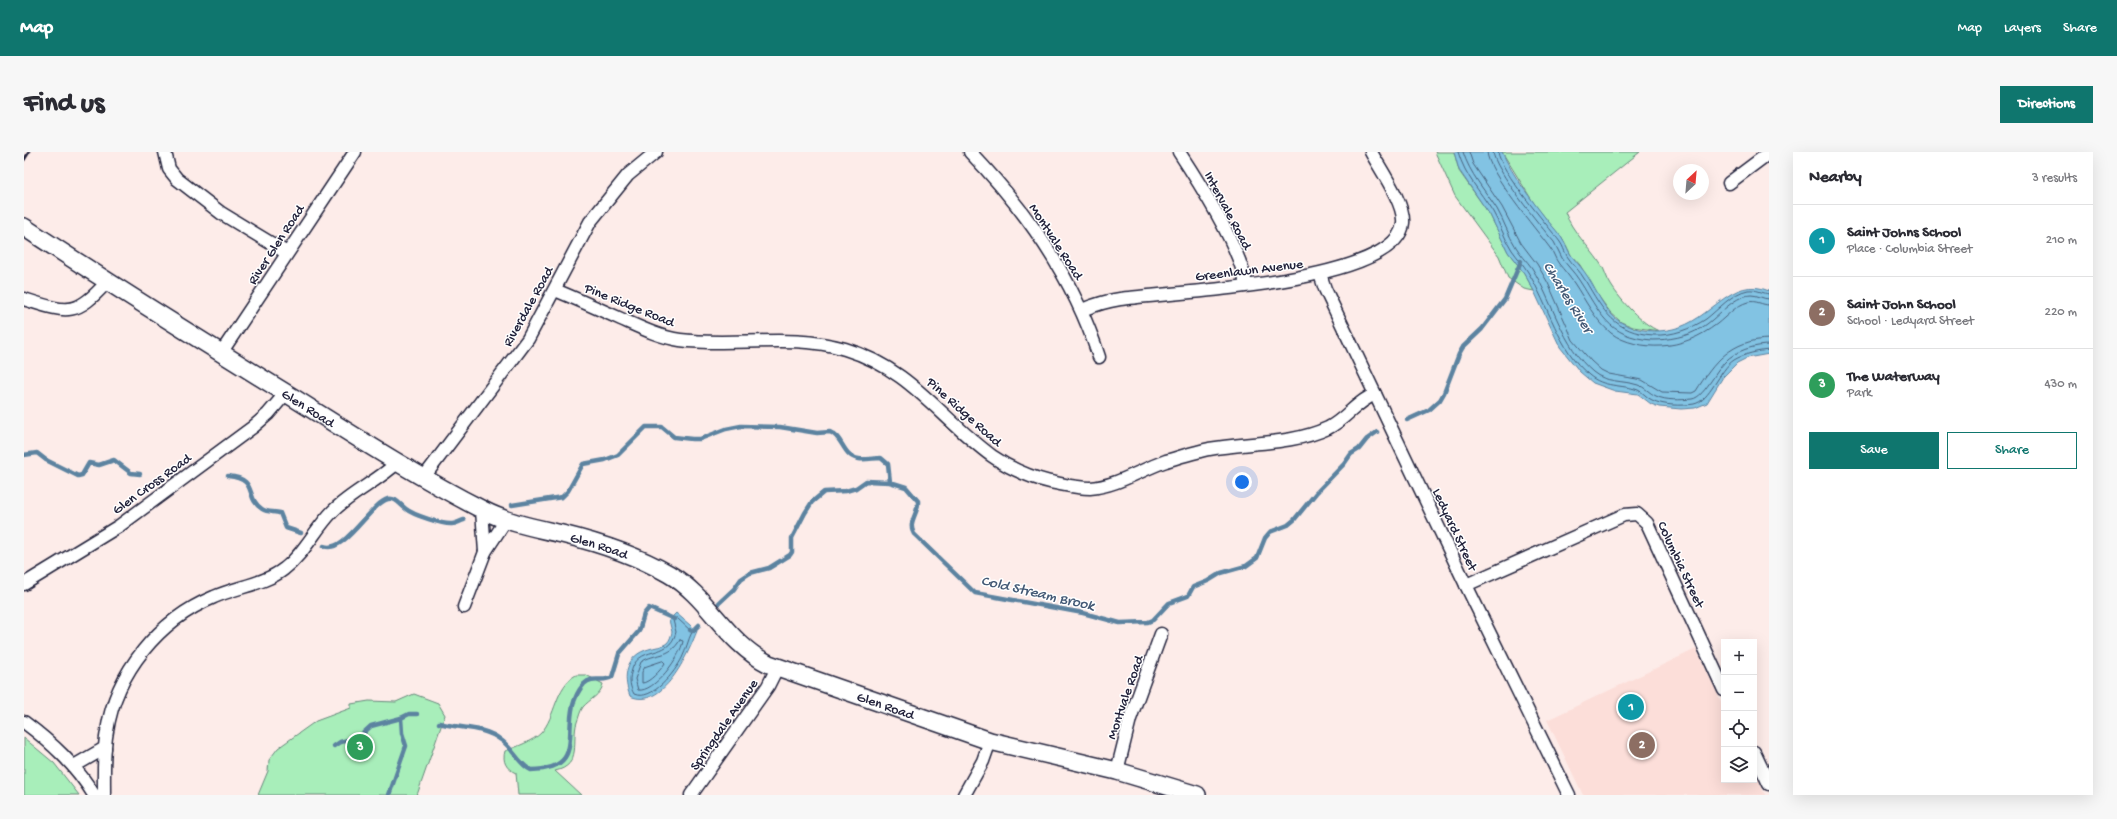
<!DOCTYPE html>
<meta charset="utf-8">
<style>
:root{--surface:#fff;--page:#f7f7f7;--text:#2b2b33;--muted:#7c7c81;--line:#e1e1e2;--accent:#0f766e}
body{margin:0;font-family:"Gochi Hand",sans-serif;background:var(--page);color:var(--text)}
.controls{position:absolute;right:12px;bottom:12px;display:grid;overflow:hidden;border-radius:0px;box-shadow:0 4px 16px #0002}
.controls button{width:36px;height:36px;display:grid;place-items:center;padding:0;border:0;border-bottom:1px solid var(--line);background:var(--surface);color:var(--text);font:20px sans-serif}
.compass{position:absolute;left:1649px;top:12px;width:36px;height:36px;border-radius:50%;background:var(--surface);box-shadow:0 4px 16px #0002;rotate:26deg}
.you{position:absolute;left:1218px;top:330px;width:14px;height:14px;margin:-10px;border:3px solid #fff;border-radius:50%;background:#1a73e8;box-shadow:0 0 0 6px #1a73e833}
.badge{display:grid;place-items:center;width:26px;height:26px;border-radius:50%;background:var(--accent);color:#fff;font-size:13px;font-weight:700}
.pin{position:absolute;translate:-50% -50%;border:2px solid #fff;box-shadow:0 1px 4px #0006}
.list{margin:0;padding:0;list-style:none}
h2{display:flex;justify-content:space-between;align-items:center;height:52px;margin:0;padding:0 16px;font-size:17px}
h2 small{font-size:13px;font-weight:400;color:var(--muted)}
.list li{display:grid;grid-template-columns:26px 1fr auto;gap:12px;align-items:center;box-sizing:border-box;height:72px;padding:0 16px;border-top:1px solid var(--line)}
.list b{display:block;font-size:15px;white-space:nowrap}
.list p{margin:0;font-size:13px;white-space:nowrap;color:var(--muted)}
.list em{font-size:13px;font-style:normal;color:var(--muted)}
.actions{display:flex;gap:8px;padding:12px 16px}
.actions a{flex:1;padding:9px 0;border:1px solid var(--accent);border-radius:0px;text-align:center;font-size:14px;color:var(--accent)}
.actions .main{background:var(--accent);color:#fff}
.icon{flex:none;width:22px;height:22px;fill:none;stroke:currentColor;stroke-width:2;stroke-linecap:round;stroke-linejoin:round}
.map{position:relative;flex:none;width:1745px;height:643px;overflow:hidden;border-radius:0px}
header{display:flex;align-items:center;gap:24px;box-sizing:border-box;height:56px;padding:0 20px;background:var(--accent);color:#fff}
header strong{font-size:19px}
nav{display:flex;gap:22px;margin-inline-start:auto;font-size:14px}
.intro{display:flex;align-items:center;justify-content:space-between;box-sizing:border-box;height:96px;padding:0 24px}
h1{margin:0;font-size:28px}
.button{padding:10px 18px;border-radius:0px;background:var(--accent);color:#fff;font-size:14px;font-weight:700}
main{display:flex;gap:24px;padding:0 24px}
aside{flex:1;background:var(--surface);border-radius:0px;box-shadow:0 4px 16px #0002}
.map>svg:first-child{display:block}
</style>
<header>
<strong>Map</strong>
<nav><a>Map</a><a>Layers</a><a>Share</a></nav>
</header>
<div class="intro"><h1>Find us</h1><a class="button">Directions</a></div>
<main>
<div class="map">
<svg width="1745" height="643" viewBox="0 0 1745 643">
<rect width="100%" height="100%" fill="#fdece9"/>
<filter id="ink" filterUnits="userSpaceOnUse"><feTurbulence type="fractalNoise" baseFrequency=".025" numOctaves="2"/><feDisplacementMap in="SourceGraphic" scale="8" xChannelSelector="R" yChannelSelector="G"/><feConvolveMatrix kernelMatrix="1 2 1 2 8 2 1 2 1" color-interpolation-filters="sRGB"/></filter>
<g filter="url(#ink)">
<!-- built -->
<polygon fill="#fcded9" points="1672,497 1700,556 1700,628 1730,628 1730,619 1741,643 1559,643 1523,568"/>
<!-- green -->
<g fill="#a8eeba" stroke="#65887a">
<polygon points="1411,0 1430,0 1435,19 1466,63 1484,100 1500,121 1510,139 1500,137 1484,126 1475,104 1431,44"/>
<path d="M1478 0H1616L1541 60C1548 80 1565 94 1576 111 1581 117 1582 126 1587 133 1597 149 1618 172 1635 179L1609 175 1597 170 1586 160 1573 142 1556 113 1547 103 1540 89 1511 53Z"/>
<path d="M552 523H562L579 532C577 543 566 547 559 555 556 559 555 565 553 570 547 588 559 613 531 619L557 643H494L492 621C482 617 478 609 481 599 492 595 509 589 517 581 532 564 531 535 552 523Z"/>
<polygon points="390,542 414,551 421,563 393,643 234,643 244,619 245,608 254,596 292,569 327,556 327,552 345,549 372,550"/>
<polygon points="0,586 30,611 55,643 0,643"/>
</g>
<!-- water -->
<g fill="#82c3e3" stroke="#5c83a0">
<path d="M1430 0H1478C1489 24 1507 47 1523 68 1529 75 1536 82 1540 90 1543 94 1544 99 1547 103 1553 111 1559 117 1564 125 1574 141 1581 161 1598 171 1613 179 1632 181 1649 177 1687 169 1707 122 1745 139V202L1723 206 1713 211 1699 225 1683 251 1671 256 1657 257 1635 255 1627 252 1614 242 1591 239 1569 231 1556 220 1536 195 1510 139 1500 121 1484 100 1466 63 1435 18Z"/>
<path d="M652 461 673 479C664 502 639 559 606 544 598 524 602 503 625 497 631 495 638 495 643 491 646 488 647 484 648 480L645 468Z"/>
</g>
<g fill="none" stroke-linecap="round" stroke-linejoin="round">
<!-- shore -->
<g stroke="#48627e" stroke-width="1">
<path d="M1434 0C1442 26 1455 37 1469 60 1476 72 1480 86 1488 98 1493 105 1499 112 1504 120 1525 154 1534 197 1565 223 1580 236 1597 232 1614 238 1619 240 1623 246 1628 248 1640 254 1658 254 1670 252 1686 249 1695 218 1710 208 1720 202 1734 199 1745 198"/>
<path d="M1439 0C1446 22 1460 37 1473 57 1480 69 1484 83 1492 95 1496 102 1503 109 1508 116 1529 150 1538 194 1569 220 1582 231 1598 228 1614 233 1621 235 1625 241 1632 244 1642 249 1657 248 1668 247 1682 245 1693 213 1708 204 1718 197 1733 193 1745 193"/>
<path d="M1445 0 1449 12 1478 55 1497 91 1513 112 1524 131 1549 188 1567 209 1577 218 1585 222 1618 228 1638 240 1668 241 1672 239C1690 210 1707 188 1745 187"/>
<path d="M1463 0C1464 21 1512 77 1526 96 1530 101 1531 107 1535 112 1540 118 1545 124 1550 131 1562 149 1570 167 1587 181 1600 191 1621 195 1637 194 1657 193 1676 185 1693 172 1702 165 1712 153 1724 150 1732 148 1738 153 1745 153"/>
<path d="M1469 0C1470 17 1517 75 1530 90 1533 95 1535 101 1538 106 1543 114 1550 120 1555 128 1576 160 1583 185 1628 188 1644 188 1663 185 1677 176 1693 167 1708 144 1727 143 1734 143 1739 147 1745 147"/>
<path d="M1474 0C1476 19 1523 72 1536 90 1539 94 1540 99 1543 104 1548 112 1556 119 1561 128 1579 159 1591 181 1630 183 1648 184 1667 177 1682 167 1695 157 1708 141 1724 138 1732 137 1738 141 1745 142"/>
<path d="M653 466 668 480C664 488 662 498 658 506 651 520 628 550 610 542 606 535 605 528 607 521 613 491 645 509 652 480L649 468Z"/>
<path d="M656 488 659 489C657 504 630 541 614 538L611 527 617 510C632 500 645 507 656 488Z"/>
<path d="M639 509 641 511C637 518 625 531 618 531V520L621 515Z"/>
</g>
<!-- stream -->
<g stroke="#5c83a0" stroke-width="4.5">
<polyline points="1383,268 1405,258 1416,248 1420,241 1435,202 1439,195 1458,177 1481,147 1497,109"/>
<polyline points="0,303 13,301 22,308 54,324 58,323 65,311 75,313 90,308 107,321 116,322"/>
<path d="M204 324C235 327 220 345 238 357 244 361 250 359 256 361L262 376 277 381"/>
<path d="M488 353 538 345 544 339 559 312 581 308 594 303 622 275H638L650 285 668 287H676L702 277 717 274 756 275 793 281 806 280C819 285 819 305 835 307 842 308 850 306 857 306L864 312 866 330 882 335 894 349C895 361 883 370 890 382L951 441 1059 461 1096 471 1124 470 1129 468 1145 451 1164 444 1169 435 1184 429 1197 421 1222 414 1233 406 1241 386 1246 380 1264 373 1270 368 1292 341 1320 312 1327 302 1335 297 1343 287 1353 280"/>
<path d="M300 394C320 403 347 351 364 347 372 345 376 353 382 357 389 363 420 373 428 372 432 372 436 369 440 368"/>
<polyline points="695,451 710,437 717,427 726,421 745,416 766,403 768,400 768,386 781,361 788,350 800,340 822,339 832,336 842,329 866,330"/>
<polyline points="666,478 669,479 675,473"/>
<path d="M415 571C436 577 459 574 477 588 489 596 494 612 507 618 571 617 529 567 560 532 569 523 579 531 588 525L595 502 615 479 620 462 625 456 650 467"/>
<polyline points="310,594 316,590 335,585 347,574 377,566"/>
<polyline points="365,643 382,594 378,581 377,566 385,562 393,562"/>
</g>
<!-- street casing -->
<g stroke="#22223b" stroke-width="15">
<g id="street">
<polyline points="141,0 145,17 153,27 197,61 263,101"/>
<path d="M946 0C1003 59 1050 127 1075 205"/>
<path d="M1155 0C1176 32 1217 97 1222 133"/>
<polyline points="1705,31 1745,1"/>
<polyline points="1296,122 1301,137 1442,433 1545,643"/>
<path d="M531 138C553 147 575 157 597 167 615 175 635 185 656 188 710 195 768 181 821 197 887 217 916 266 968 304 985 316 1006 325 1026 330 1038 332 1052 336 1066 336 1093 334 1116 318 1142 309 1155 305 1171 300 1185 297 1223 290 1268 293 1304 276 1322 267 1332 250 1351 242"/>
<path d="M0 147C44 161 51 165 83 130"/>
<path d="M1058 158C1070 153 1083 149 1096 147 1144 140 1374 132 1379 71 1381 52 1356 17 1347 0"/>
<polyline points="197,201 331,0"/>
<polyline points="400,325 504,187 566,70 604,23 632,0"/>
<polyline points="458,358 461,400"/>
<polyline points="0,432 95,374 229,275 244,262 262,241"/>
<polyline points="1442,433 1600,363 1613,362 1623,371 1700,538"/>
<polyline points="440,455 461,400 482,368"/>
<path d="M0 570C28 591 52 613 70 643"/>
<polyline points="1730,600 1745,632"/>
<polyline points="50,614 81,596"/>
<polyline points="1093,619 1106,567 1137,482"/>
<path d="M80 643C80 622 79 600 83 579 92 520 135 468 190 445 212 435 241 432 260 417 280 402 291 377 309 359 328 340 354 329 374 310"/>
<polyline points="667,643 744,534 753,516"/>
<polyline points="940,643 959,609 966,589"/>
</g>
</g>
<!-- secondary casing -->
<g stroke="#22223b" stroke-width="20">
<g id="secondary">
<path id="s1" d="M0 75C89 134 179 190 270 246 332 285 394 325 459 358 484 371 512 376 538 382 575 391 612 403 645 422 685 445 701 490 745 512L966 589 1093 619 1173 643"/>
</g>
</g>
<!-- street -->
<use href="#street" stroke="#fff" stroke-width="12"/>
<!-- secondary -->
<use href="#secondary" stroke="#fff" stroke-width="17"/>
<!-- rail -->
<polyline stroke="#22223b" stroke-width="3" points="0,8 5,0"/>
</g>
</g>
<g text-anchor="middle" stroke-width="3" stroke-linejoin="round" paint-order="stroke">
<!-- street labels -->
<g font-size="14" fill="#22223b" stroke="#fff">
<text transform="translate(1205 58) rotate(62)" y="5">Intervale Road</text>
<text transform="translate(1033 89) rotate(57)" y="5">Montvale Road</text>
<text transform="translate(251 92) rotate(-57)" y="5">River Glen Road</text>
<text transform="translate(1225 117) rotate(-7)" y="5">Greenlawn Avenue</text>
<text transform="translate(606 152) rotate(22)" y="5">Pine Ridge Road</text>
<text transform="translate(503 154) rotate(-61)" y="5">Riverdale Road</text>
<text dy="5" stroke="none"><textPath href="#s1" startOffset="337">Glen Road</textPath></text>
<text transform="translate(941 259) rotate(42)" y="5">Pine Ridge Road</text>
<text transform="translate(127 331) rotate(-36)" y="5">Glen Cross Road</text>
<text transform="translate(1432 377) rotate(65)" y="5">Ledyard Street</text>
<text dy="5" stroke="none"><textPath href="#s1" startOffset="661">Glen Road</textPath></text>
<text transform="translate(1658 412) rotate(65)" y="5">Columbia Street</text>
<text transform="translate(1100 545) rotate(-71)" y="5">Montvale Road</text>
<text dy="5" stroke="none"><textPath href="#s1" startOffset="996">Glen Road</textPath></text>
<text transform="translate(699 572) rotate(-55)" y="5">Springdale Avenue</text>
</g>
<!-- water labels -->
<g font-size="15" font-style="italic" fill="#445a76" stroke="#fff">
<text transform="translate(1545 145) rotate(58)" y="5">Charles River</text>
<text transform="translate(1014 440) rotate(13)" y="5">Cold Stream Brook</text>
</g>
</g>
</svg>
<div class="controls">
<button>+</button>
<button>−</button>
<button><svg class="icon" aria-label="locate" viewBox="0 0 24 24"><circle cx="12" cy="12" r="6"/><path d="M12 2v4M12 18v4M2 12h4M18 12h4"/></svg></button>
<button><svg class="icon" aria-label="layers" viewBox="0 0 24 24"><path d="M12 4l9 5-9 5-9-5zM3 14l9 5 9-5"/></svg></button>
</div>
<svg class="compass" viewBox="-18 -18 36 36"><path d="M0-13l5 13h-10z" fill="#e53935"/><path d="M0 13l5-13h-10z" fill="#7c7c81"/></svg>
<div class="you"></div>
<div class="pin badge" style="left:1607px;top:555px;background:#0f9aa8">1</div>
<div class="pin badge" style="left:1618px;top:593px;background:#8d6e63">2</div>
<div class="pin badge" style="left:336px;top:595px;background:#2e9e5b">3</div>
</div>
<aside>
<h2>Nearby<small>3 results</small></h2>
<ul class="list">
<li><span class="badge" style="background:#0f9aa8">1</span><div><b>Saint Johns School</b><p>Place · Columbia Street</p></div><em>210 m</em></li>
<li><span class="badge" style="background:#8d6e63">2</span><div><b>Saint John School</b><p>School · Ledyard Street</p></div><em>220 m</em></li>
<li><span class="badge" style="background:#2e9e5b">3</span><div><b>The Waterway</b><p>Park</p></div><em>430 m</em></li>
</ul>
<div class="actions"><a class="main">Save</a><a>Share</a></div>
</aside>
</main>
